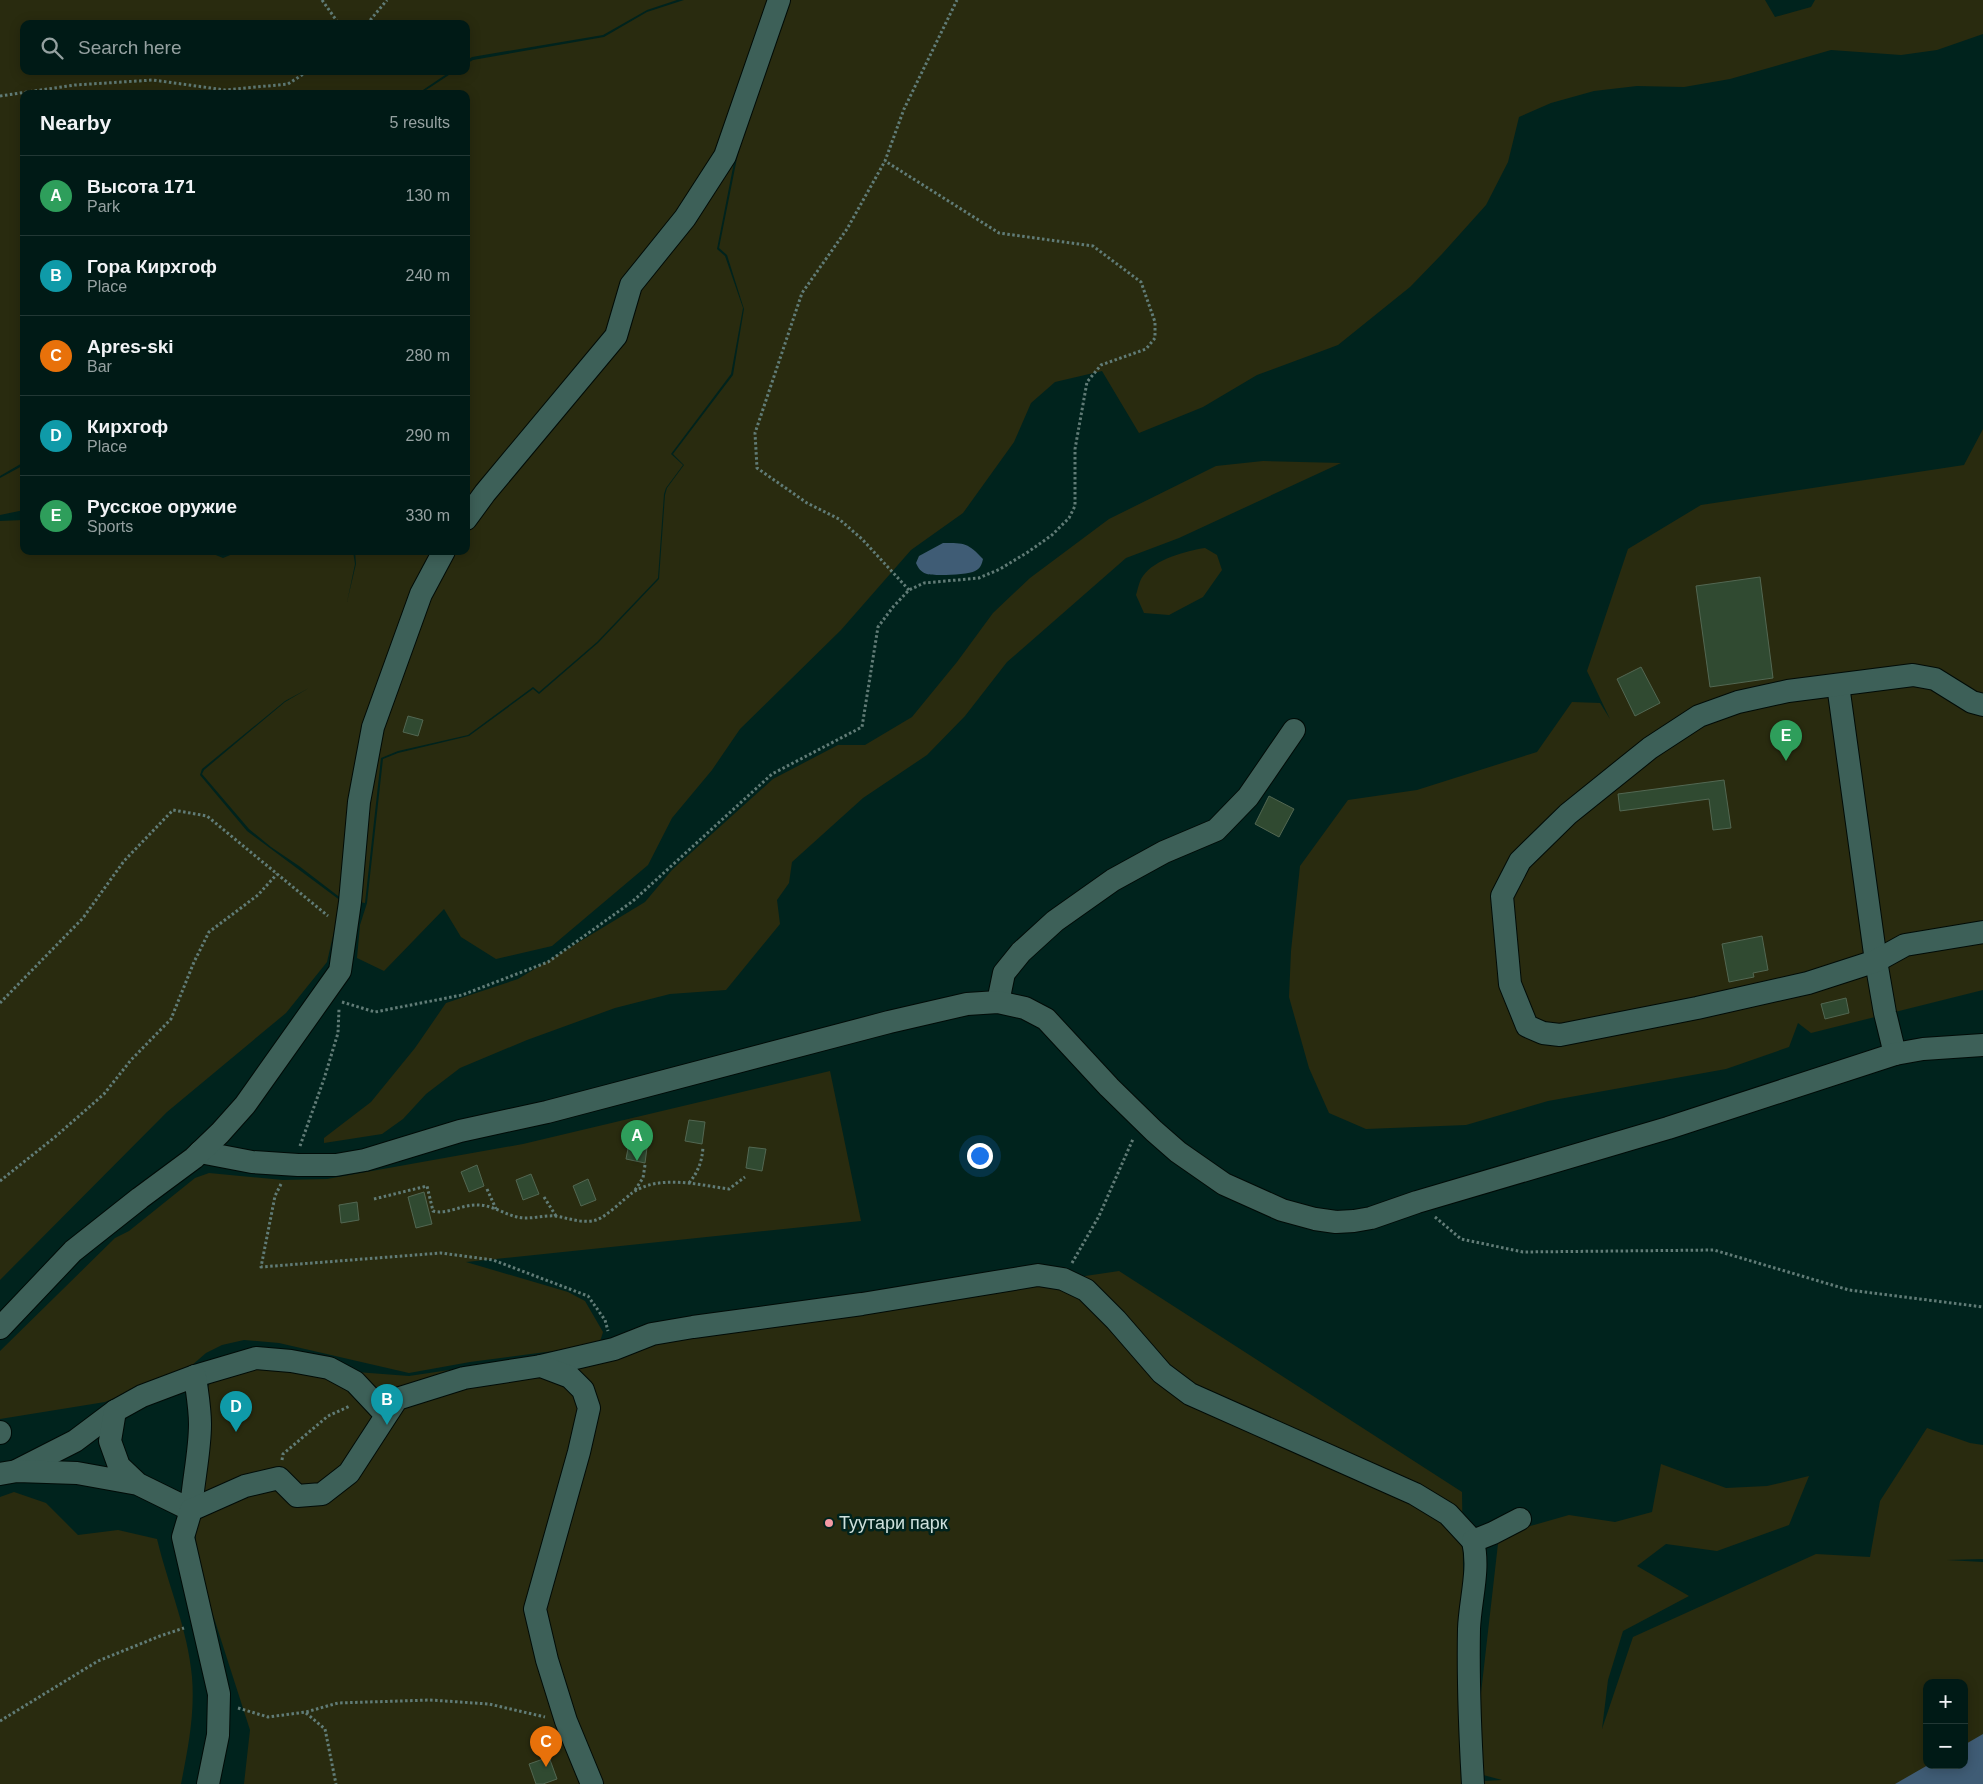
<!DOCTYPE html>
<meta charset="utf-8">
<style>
:root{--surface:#001a16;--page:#0a231f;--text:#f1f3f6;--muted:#95a1a1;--line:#223835;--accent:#b45309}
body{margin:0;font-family:Arial,sans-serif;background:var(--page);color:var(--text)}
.controls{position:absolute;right:15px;bottom:15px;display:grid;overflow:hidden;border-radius:10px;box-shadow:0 2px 12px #0003}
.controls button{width:45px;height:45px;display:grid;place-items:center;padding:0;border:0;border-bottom:1px solid var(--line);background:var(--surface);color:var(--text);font:25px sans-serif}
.you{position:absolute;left:979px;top:1155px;width:18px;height:18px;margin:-12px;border:4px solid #fff;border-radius:50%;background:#1a73e8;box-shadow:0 0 0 8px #1a73e833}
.badge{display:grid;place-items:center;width:32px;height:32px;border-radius:50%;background:var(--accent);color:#fff;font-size:16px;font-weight:700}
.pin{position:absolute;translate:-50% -41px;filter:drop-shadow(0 1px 2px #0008)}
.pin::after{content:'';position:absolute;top:26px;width:18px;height:15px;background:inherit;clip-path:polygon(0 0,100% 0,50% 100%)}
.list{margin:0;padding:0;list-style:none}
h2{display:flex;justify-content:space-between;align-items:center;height:65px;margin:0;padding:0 20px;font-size:21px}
h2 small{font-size:16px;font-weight:400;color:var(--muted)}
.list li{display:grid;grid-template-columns:32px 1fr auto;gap:15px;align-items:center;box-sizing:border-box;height:80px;padding:0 20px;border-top:1px solid var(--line)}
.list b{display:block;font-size:19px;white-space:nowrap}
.list p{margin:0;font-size:16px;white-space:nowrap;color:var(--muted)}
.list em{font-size:16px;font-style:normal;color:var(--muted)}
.icon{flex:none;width:28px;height:28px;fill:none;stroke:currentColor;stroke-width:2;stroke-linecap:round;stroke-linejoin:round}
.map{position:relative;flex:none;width:1983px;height:1784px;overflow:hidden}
.search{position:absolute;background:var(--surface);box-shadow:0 2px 12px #0003;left:20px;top:20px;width:450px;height:55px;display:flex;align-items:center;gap:12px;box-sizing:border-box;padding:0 18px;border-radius:10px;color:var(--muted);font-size:19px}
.panel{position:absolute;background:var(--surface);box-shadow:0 2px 12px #0003;left:20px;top:90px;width:450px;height:465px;border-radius:10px}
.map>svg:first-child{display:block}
</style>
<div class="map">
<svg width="1983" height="1784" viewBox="0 0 1983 1784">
<rect width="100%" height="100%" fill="#00231d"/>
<!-- green -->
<g fill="#292b0f" fill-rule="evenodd">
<polygon points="0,0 677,0 647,10 603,35 472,57 466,61 466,24 24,24 24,71 451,71 417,94 24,94 24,462 0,476"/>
<polygon points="684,0 784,0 736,152 717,249 725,256 743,308 731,374 671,454 683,465 666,488 664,494 658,578 597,642 539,692 533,687 468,735 398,751 381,758 365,903 342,899 299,866 271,847 249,829 202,774 204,770 285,702 309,688 285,701 202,769 200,775 247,831 341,901 327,962 286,1013 167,1112 0,1280 0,521 24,520 24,551 206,551 223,558 240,551 353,551 355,564 347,602 356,564 355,551 466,551 466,94 420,94 455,71 466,71 466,64 473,60 604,37 647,12"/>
<polygon points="786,0 1765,0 1775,17 1811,7 1815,0 1983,0 1983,34 1937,50 1901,55 1831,50 1730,79 1684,87 1637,86 1594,91 1551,103 1519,117 1508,162 1486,205 1442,254 1410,287 1338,345 1257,375 1203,407 1139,433 1102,371 1055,382 1031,403 1014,442 963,513 911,550 841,630 740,729 712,770 672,818 648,865 552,946 496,959 461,937 444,909 384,971 357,958 360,925 367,903 383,759 398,753 469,736 533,689 539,694 598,643 659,579 665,495 667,488 684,465 673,454 733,375 744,309 727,255 719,248 738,153"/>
<polygon points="1983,429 1983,990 1811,1033 1798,1023 1789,1047 1726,1069 1548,1101 1466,1125 1366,1129 1329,1113 1309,1068 1289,997 1291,951 1300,866 1348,800 1417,790 1537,752 1572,702 1600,703 1610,719 1587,671 1628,549 1701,505 1964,465"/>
<polygon points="1263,461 1341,463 1179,538 1126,558 1007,662 965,716 927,755 863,798 792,862 789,883 777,900 780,924 726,990 670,994 615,1008 527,1040 460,1068 426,1094 403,1119 382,1134 324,1143 324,1138 371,1102 415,1048 446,1003 518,979 645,902 672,870 773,779 838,745 865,745 912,717 957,662 993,613 1030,578 1109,519 1216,466"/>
<polygon points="24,465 24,510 0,515 0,478"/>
<path d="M1205 548 1217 555 1222 570 1203 597 1169 615 1144 613 1136 595C1138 589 1139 581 1143 576 1155 559 1186 551 1205 548Z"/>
<polygon points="830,1071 861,1221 466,1262 568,1292 585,1301 603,1332 599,1345 470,1362 409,1373 279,1343 244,1340 222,1345 206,1353 183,1373 150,1383 105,1402 0,1419 0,1351 115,1238 129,1231 195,1178 209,1173 283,1180 327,1179 523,1144"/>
<path d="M1119 1271 1462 1492 1466 1782 1502 1780 1472 1772 1499 1535 1569 1515 1615 1522 1652 1512 1661 1464 1726 1488 1767 1486 1809 1476 1789 1525 1717 1551 1666 1544 1637 1566 1689 1596 1623 1631 1608 1680 1602 1729 1633 1637 1816 1554 1870 1557 1880 1501 1927 1428 1970 1443 1983 1445V1559L1947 1560 1983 1562V1784H244L250 1730 196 1562 194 1414 210 1383 239 1363 409 1376ZM1927 1683H1964V1765H1927Z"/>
<path d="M14 1492 46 1503 78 1535 118 1530 157 1539C168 1585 188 1630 192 1677 195 1714 188 1748 181 1784H0V1497Z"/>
</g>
<!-- water -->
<g fill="#3f5c75">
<path d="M943 543C965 543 968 543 983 559 982 564 980 569 975 571 968 575 934 576 927 574 921 572 918 568 916 563L919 556Z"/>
<polygon points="1983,1734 1983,1784 1895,1784 1928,1765 1964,1765 1964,1745"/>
</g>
<!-- building -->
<g fill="#304a31" stroke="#526752">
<polygon points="1760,577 1773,678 1710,687 1696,586"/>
<polygon points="1641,667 1660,703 1635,716 1617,679"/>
<polygon points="408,716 423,720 418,736 403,732"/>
<polygon points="1724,780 1731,828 1713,830 1709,799 1620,811 1618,794"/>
<polygon points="1269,796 1294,809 1279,837 1255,824"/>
<polygon points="1762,936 1768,970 1753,973 1754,977 1729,982 1722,944"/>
<polygon points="1846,998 1849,1013 1825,1019 1821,1004"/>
<polygon points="689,1120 705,1122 702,1144 685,1141"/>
<polygon points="630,1138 648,1140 645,1163 626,1159"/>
<polygon points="749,1147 766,1149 762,1171 746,1168"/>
<polygon points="477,1165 484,1186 469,1192 461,1172"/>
<polygon points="531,1174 539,1194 523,1200 516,1180"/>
<polygon points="588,1179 596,1200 581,1206 573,1186"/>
<polygon points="424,1192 432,1224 416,1228 408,1197"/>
<polygon points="357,1202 359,1220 341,1223 339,1205"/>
<polygon points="549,1757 557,1779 543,1784 536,1784 529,1764"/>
</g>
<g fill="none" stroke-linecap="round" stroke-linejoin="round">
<!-- minor casing -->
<g stroke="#000b07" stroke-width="24">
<g id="minor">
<polyline points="466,519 485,493 616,336 631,285 685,218 725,156 779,0"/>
<polyline points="1838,685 1876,961 1885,1013 1895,1054"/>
<polyline points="1983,705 1972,702 1935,679 1913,675 1788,691 1738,702 1699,716 1650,748 1568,814 1520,861 1502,896 1510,984 1527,1026 1543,1033 1560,1035 1697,1008 1808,983 1876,961 1905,945 1983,932"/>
<polyline points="998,1002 1004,973 1021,952 1055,921 1113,880 1164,852 1216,830 1248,797 1294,730"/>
<polyline points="200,1152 252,1162 298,1165 336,1165 365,1160 460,1131 547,1112 889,1022 967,1004 998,1002 1025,1008 1046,1019 1109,1087 1154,1131 1178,1152 1224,1184 1282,1210 1315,1219 1336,1222 1354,1221 1371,1218 1417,1202 1668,1128 1895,1054 1923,1049 1983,1045"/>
<polyline points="0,1328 73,1251 140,1198 194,1158 220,1133 245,1105 340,971 350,902 359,802 373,727 421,594 444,551"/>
<polyline points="541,1366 614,1349 652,1334 693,1327 862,1304 1038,1275 1063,1279 1086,1290 1116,1320 1162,1373 1190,1394 1415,1494 1448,1514 1473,1541"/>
<polyline points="195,1376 256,1358 291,1361 329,1368 355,1382 385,1414"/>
<polyline points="0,1432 0,1433"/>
<polyline points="18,1470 75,1441 115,1411"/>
<path d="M0 1474 17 1471 77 1473 138 1484 191 1510C193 1481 200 1452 200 1424 200 1408 197 1392 195 1376L142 1396 115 1411 110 1441 119 1466 138 1484"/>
<polyline points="208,1784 218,1735 219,1694 183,1537 191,1510 245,1486 279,1478 297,1496 322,1494 349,1473 397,1399 464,1378 541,1366 570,1377 583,1390 589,1408 579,1452 535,1609 547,1660 566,1721 592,1784"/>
<path d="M1473 1784C1470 1733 1468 1681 1469 1629 1470 1600 1480 1570 1473 1541L1493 1533 1520 1519"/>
</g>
</g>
<!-- path -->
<g stroke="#617c77" stroke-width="3" stroke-dasharray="2.5 2.5" stroke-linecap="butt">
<polyline points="322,0 339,24"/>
<polyline points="367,24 387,0"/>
<polyline points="0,96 75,85 153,80 225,90 288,84 308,71"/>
<polyline points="909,590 862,539 839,519 807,503 757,468 755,433 802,293 847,229 885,161 904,109 957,0"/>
<polyline points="342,1002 375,1012 462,995 548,962 633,901 772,774 862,727 878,627 893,607 909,590 924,583 979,578 1000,569 1028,552 1052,535 1069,518 1075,506 1075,449 1087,382 1101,365 1146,349 1155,338 1155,322 1141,282 1093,246 999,233 885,161"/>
<polyline points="0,1003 83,918 124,861 173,810 207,816 328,916"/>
<polyline points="300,1146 324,1079 338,1033 339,1009"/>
<polyline points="0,1181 55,1137 104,1094 131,1060 171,1019 194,962 209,932 258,895 277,874"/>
<path d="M689 1183C698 1172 702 1162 703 1147"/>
<polyline points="281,1184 275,1196 261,1267 441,1253 493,1260 588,1296 605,1320 608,1331"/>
<polyline points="487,1189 496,1209"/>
<polyline points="635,1190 643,1178 645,1165"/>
<polyline points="544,1197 556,1216"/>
<path d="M374 1199 427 1186 433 1211C447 1215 463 1204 478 1205 492 1205 504 1214 517 1217 529 1220 543 1215 555 1216 569 1218 582 1224 596 1220 606 1217 623 1200 632 1193 659 1174 699 1185 729 1189L745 1177"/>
<polyline points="1435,1217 1461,1239 1523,1252 1714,1250 1849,1290 1983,1307"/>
<polyline points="1072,1263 1099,1216 1133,1139"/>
<polyline points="282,1460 283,1454 328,1416 350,1406"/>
<polyline points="238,1708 268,1717 306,1712 338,1703 430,1700 489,1704 545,1717"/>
<polyline points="306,1713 325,1729 336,1784"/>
<polyline points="0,1721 98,1661 160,1636 184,1628"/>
</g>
<!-- minor -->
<use href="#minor" stroke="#3d6058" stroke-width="22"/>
</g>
<!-- markers -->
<circle fill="#f49aa4" stroke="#00231d" stroke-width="2" cx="829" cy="1523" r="5"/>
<g text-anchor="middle" stroke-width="5" stroke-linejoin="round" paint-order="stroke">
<!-- poi labels -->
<g font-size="18" fill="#cee0dc" stroke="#00231d" text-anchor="start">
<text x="839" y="1529">Туутари парк</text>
</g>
</g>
</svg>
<div class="controls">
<button>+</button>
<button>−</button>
</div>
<div class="you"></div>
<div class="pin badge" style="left:637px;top:1161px;background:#2e9e5b">A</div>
<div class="pin badge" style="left:387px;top:1425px;background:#0f9aa8">B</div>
<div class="pin badge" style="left:546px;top:1767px;background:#e8710a">C</div>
<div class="pin badge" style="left:236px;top:1432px;background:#0f9aa8">D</div>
<div class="pin badge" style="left:1786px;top:761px;background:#2e9e5b">E</div>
<div class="search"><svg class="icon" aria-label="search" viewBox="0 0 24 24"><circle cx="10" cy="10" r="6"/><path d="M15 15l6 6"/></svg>Search here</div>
<section class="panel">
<h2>Nearby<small>5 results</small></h2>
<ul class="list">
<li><span class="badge" style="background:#2e9e5b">A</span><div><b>Высота 171</b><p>Park</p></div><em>130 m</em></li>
<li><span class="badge" style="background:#0f9aa8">B</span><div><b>Гора Кирхгоф</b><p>Place</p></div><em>240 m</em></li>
<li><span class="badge" style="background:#e8710a">C</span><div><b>Apres-ski</b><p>Bar</p></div><em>280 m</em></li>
<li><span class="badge" style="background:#0f9aa8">D</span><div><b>Кирхгоф</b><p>Place</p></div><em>290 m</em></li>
<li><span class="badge" style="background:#2e9e5b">E</span><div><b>Русское оружие</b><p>Sports</p></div><em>330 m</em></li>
</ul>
</section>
</div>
